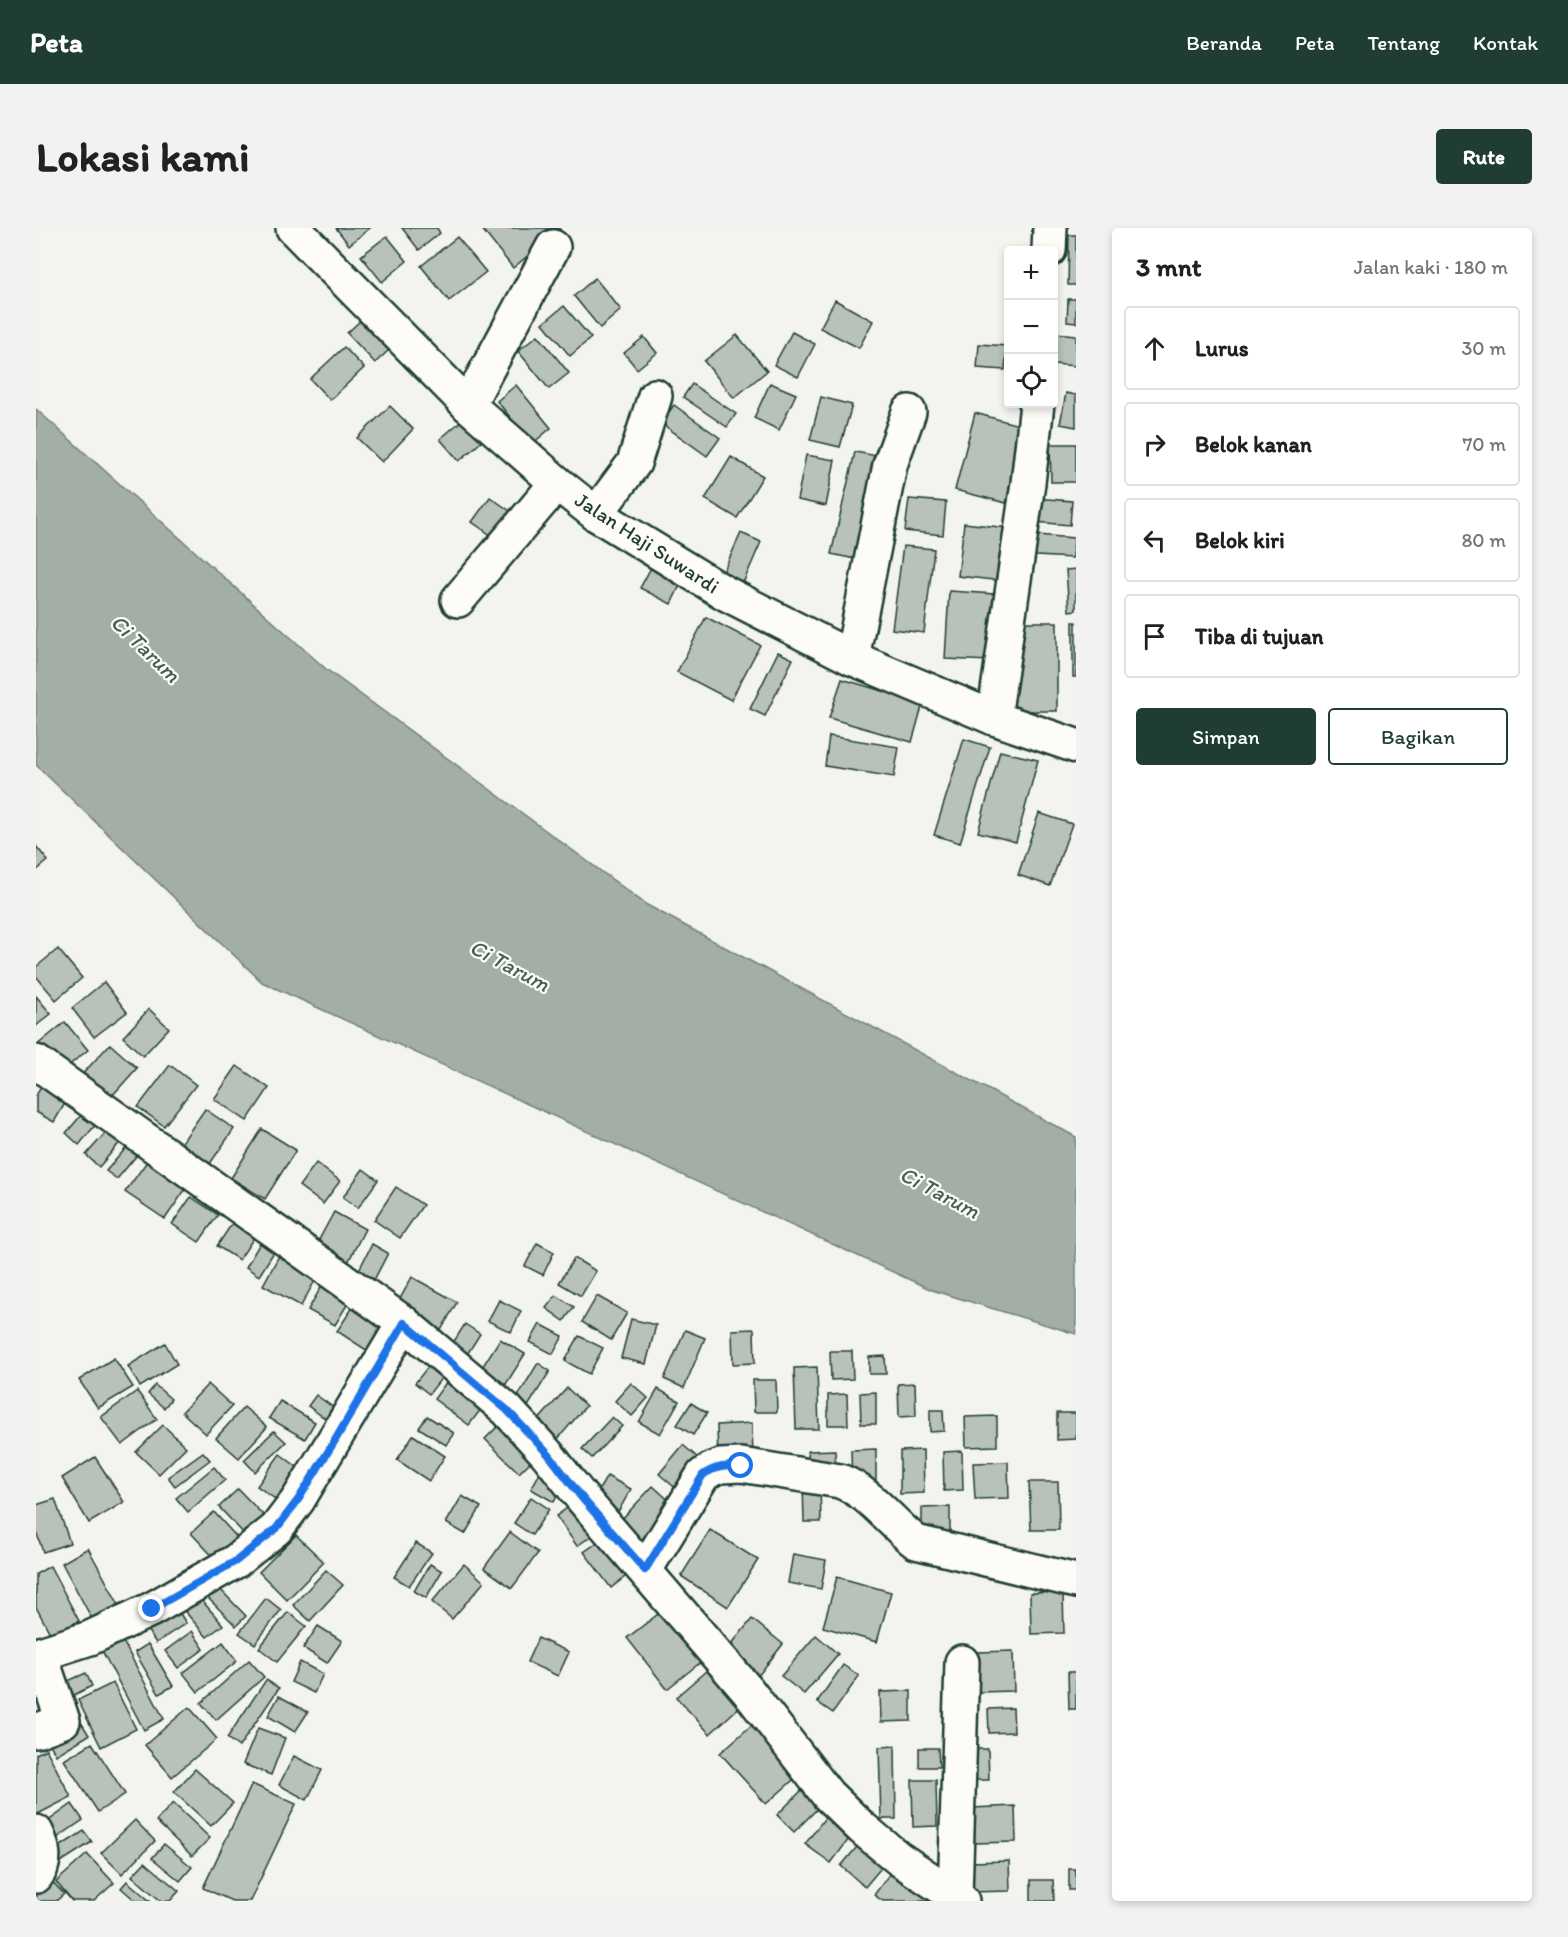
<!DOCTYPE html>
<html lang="id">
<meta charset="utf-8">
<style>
:root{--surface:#fff;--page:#f2f2f2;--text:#202124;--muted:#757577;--line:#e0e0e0;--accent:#1f3d34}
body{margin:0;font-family:Itim,sans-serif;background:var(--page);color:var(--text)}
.controls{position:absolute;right:18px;top:18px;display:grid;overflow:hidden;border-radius:6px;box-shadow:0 3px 9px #0003}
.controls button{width:54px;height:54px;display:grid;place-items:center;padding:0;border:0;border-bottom:2px solid var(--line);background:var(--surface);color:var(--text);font:30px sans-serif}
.stop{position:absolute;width:18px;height:18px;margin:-14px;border:4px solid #1a73e8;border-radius:50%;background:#fff}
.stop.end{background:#1a73e8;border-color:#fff;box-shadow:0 2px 6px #0008}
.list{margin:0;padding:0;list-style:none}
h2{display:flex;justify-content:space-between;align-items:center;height:78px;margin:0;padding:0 24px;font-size:26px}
h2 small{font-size:20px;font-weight:400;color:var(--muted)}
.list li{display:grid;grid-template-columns:39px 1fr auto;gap:18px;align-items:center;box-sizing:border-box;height:84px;margin:0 12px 12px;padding:0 12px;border:2px solid var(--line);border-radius:6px}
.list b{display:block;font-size:22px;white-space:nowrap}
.list em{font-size:20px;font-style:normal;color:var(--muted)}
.actions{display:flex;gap:12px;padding:18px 24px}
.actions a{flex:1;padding:14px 0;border:2px solid var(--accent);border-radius:6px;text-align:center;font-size:21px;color:var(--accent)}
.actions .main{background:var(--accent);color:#fff}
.icon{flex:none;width:33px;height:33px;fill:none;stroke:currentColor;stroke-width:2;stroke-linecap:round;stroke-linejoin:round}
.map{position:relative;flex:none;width:1040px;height:1673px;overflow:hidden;border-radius:6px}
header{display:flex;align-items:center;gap:36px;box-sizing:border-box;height:84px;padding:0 30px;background:var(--accent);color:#fff}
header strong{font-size:28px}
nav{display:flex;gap:33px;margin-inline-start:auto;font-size:21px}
.intro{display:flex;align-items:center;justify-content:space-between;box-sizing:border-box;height:144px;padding:0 36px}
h1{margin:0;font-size:42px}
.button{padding:15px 27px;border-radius:6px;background:var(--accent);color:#fff;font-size:21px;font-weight:700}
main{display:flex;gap:36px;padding:0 36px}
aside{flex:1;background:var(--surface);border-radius:6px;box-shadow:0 3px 9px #0003}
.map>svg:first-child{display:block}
</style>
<header>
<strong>Peta</strong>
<nav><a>Beranda</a><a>Peta</a><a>Tentang</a><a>Kontak</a></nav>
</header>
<div class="intro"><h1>Lokasi kami</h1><a class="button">Rute</a></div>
<main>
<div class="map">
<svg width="1040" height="1673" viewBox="0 0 1040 1673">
<rect width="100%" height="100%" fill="#f4f4ef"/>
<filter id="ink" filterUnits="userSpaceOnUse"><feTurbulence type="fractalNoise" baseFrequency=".0167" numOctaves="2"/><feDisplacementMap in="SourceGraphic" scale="12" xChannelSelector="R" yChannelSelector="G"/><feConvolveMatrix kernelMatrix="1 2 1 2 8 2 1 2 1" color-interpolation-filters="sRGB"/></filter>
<g filter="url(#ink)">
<!-- water -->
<polygon fill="#a3aea7" stroke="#6e8179" stroke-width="1.5" points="0,181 290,441 611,677 1040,909 1040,1106 896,1062 226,754 0,537"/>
<!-- building -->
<g fill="#b9c1bb" stroke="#1f3d34" stroke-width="1.5">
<polygon points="300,0 334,0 313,17"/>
<polygon points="366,0 401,0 404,5 383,22"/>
<polygon points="445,0 523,0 524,1 477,40"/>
<polygon points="1033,7 1040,7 1040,57 1032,57"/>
<polygon points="351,8 371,33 346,54 325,28"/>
<polygon points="421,9 450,44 413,73 385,38"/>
<polygon points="559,50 585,82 564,100 538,68"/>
<polygon points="1032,71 1040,71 1040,95 1031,94"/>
<polygon points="799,72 837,93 823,120 784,100"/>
<polygon points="528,78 555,110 534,128 507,95"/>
<polygon points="324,93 353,122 339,135 311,105"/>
<polygon points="756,104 779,116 762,149 738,137"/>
<polygon points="1019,105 1040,107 1040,138 1017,136"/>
<polygon points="502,107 533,145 513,161 482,123"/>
<polygon points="701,107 731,143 698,170 668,133"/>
<polygon points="608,109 621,125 601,141 588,125"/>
<polygon points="943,116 971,118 969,142 941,140"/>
<polygon points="308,119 328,140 294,172 274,151"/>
<polygon points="734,155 760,166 743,202 718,190"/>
<polygon points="656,156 700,186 691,199 647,169"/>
<polygon points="480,157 515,200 496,216 461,173"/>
<polygon points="1030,165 1040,167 1040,199 1024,196"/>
<polygon points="785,169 816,177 804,219 774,212"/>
<polygon points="638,177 684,210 671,228 625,195"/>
<polygon points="354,178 377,201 346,234 321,210"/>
<polygon points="939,185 990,199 970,275 919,262"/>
<polygon points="432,187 451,209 423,233 404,211"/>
<polygon points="1014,216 1040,216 1040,254 1015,254"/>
<polygon points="819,224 847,229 824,332 795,326"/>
<polygon points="770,227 799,232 790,278 761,272"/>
<polygon points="695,229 727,248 701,290 669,271"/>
<polygon points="454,269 480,287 462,312 436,294"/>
<polygon points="999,270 1036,273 1034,297 998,294"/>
<polygon points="873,271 910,274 907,307 869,303"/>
<polygon points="928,295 972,300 966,353 922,348"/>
<polygon points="705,305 725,314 705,360 684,351"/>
<polygon points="1001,307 1038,310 1037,330 1000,328"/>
<polygon points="867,318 898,321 888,405 856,401"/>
<polygon points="617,336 647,351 635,376 604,360"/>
<polygon points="1040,341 1040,382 1033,383 1030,342"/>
<polygon points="913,363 959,366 955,433 909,431"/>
<polygon points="670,389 724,417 695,472 641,444"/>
<polygon points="979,394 1021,394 1021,483 978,483"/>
<rect x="1037" y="394" width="3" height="55"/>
<polygon points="742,424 757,431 729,488 714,481"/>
<polygon points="806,451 887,475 876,514 793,490"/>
<polygon points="793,508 863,519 858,549 789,538"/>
<polygon points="928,511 954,519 924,615 898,607"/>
<polygon points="964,523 1002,532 980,614 942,604"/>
<polygon points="1003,585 1036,596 1014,658 982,647"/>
<polygon points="0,618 12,633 0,643"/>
<polygon points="22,721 46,750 20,772 0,748 0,739"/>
<polygon points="68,754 91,784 58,809 36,780"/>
<polygon points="0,768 15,786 0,798"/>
<polygon points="113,781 133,800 107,828 87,809"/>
<polygon points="29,794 52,822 21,847 0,822 0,818"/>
<polygon points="74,816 101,840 68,877 41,852"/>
<polygon points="134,837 160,857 128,898 102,879"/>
<polygon points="201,838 233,860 211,893 178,871"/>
<polygon points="6,857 31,872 18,894 0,884 0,868"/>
<polygon points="169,881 198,901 171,940 142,920"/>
<polygon points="48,884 61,895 43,917 30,905"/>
<polygon points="73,901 86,912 63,939 50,927"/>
<polygon points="226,901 260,922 229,971 195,950"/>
<polygon points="91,919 101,927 81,951 70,943"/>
<polygon points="112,932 151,959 129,991 89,964"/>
<polygon points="280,935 304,953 287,976 263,958"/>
<polygon points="327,941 342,952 322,980 307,969"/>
<polygon points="360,959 387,977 364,1010 338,992"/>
<polygon points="155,969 182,987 163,1014 136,996"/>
<polygon points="298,984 329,1001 310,1038 278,1021"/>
<polygon points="197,994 219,1008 203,1032 181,1018"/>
<polygon points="227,1010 241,1019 223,1048 210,1039"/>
<polygon points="501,1015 518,1024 507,1047 489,1038"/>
<polygon points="336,1016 352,1025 337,1054 321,1046"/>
<polygon points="244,1026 282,1047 265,1078 227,1057"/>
<polygon points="538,1030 560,1043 545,1068 523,1055"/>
<polygon points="376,1049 421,1074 404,1104 359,1080"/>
<polygon points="288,1054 315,1070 299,1097 272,1082"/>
<polygon points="520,1067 538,1079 528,1093 510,1080"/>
<polygon points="561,1068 591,1085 575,1112 546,1094"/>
<polygon points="463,1072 485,1083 475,1104 452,1093"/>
<polygon points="317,1079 357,1105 341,1129 301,1103"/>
<polygon points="595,1091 620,1097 610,1136 585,1130"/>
<polygon points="429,1096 444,1106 425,1136 410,1126"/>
<polygon points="504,1096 527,1108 517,1126 494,1114"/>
<polygon points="718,1101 719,1135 697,1136 696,1102"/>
<polygon points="649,1102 669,1110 648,1160 628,1151"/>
<polygon points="543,1108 567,1120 553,1146 529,1133"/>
<polygon points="464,1111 489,1126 463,1167 438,1152"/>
<polygon points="129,1115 141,1136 104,1159 92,1138"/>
<polygon points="794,1123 816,1123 817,1151 795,1152"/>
<polygon points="849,1128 850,1146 833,1146 833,1129"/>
<polygon points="78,1130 97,1159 62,1180 43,1152"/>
<polygon points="502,1135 514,1143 491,1180 479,1173"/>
<polygon points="394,1136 408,1147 393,1166 379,1155"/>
<polygon points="781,1139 783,1201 760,1201 758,1140"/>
<polygon points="414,1149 449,1176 433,1197 398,1171"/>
<polygon points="717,1152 740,1152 741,1184 718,1184"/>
<polygon points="595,1155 612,1170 596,1188 579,1173"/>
<polygon points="879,1155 880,1188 863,1189 862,1156"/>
<polygon points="172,1156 196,1178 170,1206 146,1184"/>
<polygon points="119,1157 135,1171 128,1180 112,1166"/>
<polygon points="531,1160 550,1178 520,1213 499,1196"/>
<polygon points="622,1161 643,1173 624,1206 603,1194"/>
<polygon points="101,1163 121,1191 86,1217 65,1189"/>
<polygon points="840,1164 840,1196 825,1196 824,1165"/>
<polygon points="811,1166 812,1197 792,1197 792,1167"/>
<polygon points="280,1167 298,1180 290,1191 272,1178"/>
<polygon points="244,1173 279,1194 269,1211 233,1190"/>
<polygon points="655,1175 671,1185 657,1207 641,1197"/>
<polygon points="208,1179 231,1199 203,1230 180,1210"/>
<polygon points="894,1182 907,1182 908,1203 894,1204"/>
<polygon points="1021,1185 1040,1185 1040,1211 1021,1212"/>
<polygon points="391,1188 418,1205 410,1217 383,1200"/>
<polygon points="961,1188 961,1218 930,1219 929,1189"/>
<polygon points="576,1189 586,1198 556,1230 546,1221"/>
<polygon points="468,1192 502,1226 483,1245 449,1211"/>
<polygon points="716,1195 717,1232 682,1233 681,1197"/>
<polygon points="127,1197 150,1219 123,1246 100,1224"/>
<polygon points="238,1203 250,1214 219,1244 208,1232"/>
<polygon points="377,1207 409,1228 393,1253 361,1232"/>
<polygon points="647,1217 668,1235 643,1263 623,1246"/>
<polygon points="840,1221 840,1255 816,1256 815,1222"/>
<polygon points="799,1222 800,1246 773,1247 772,1223"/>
<polygon points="887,1222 888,1265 864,1266 864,1223"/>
<polygon points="926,1223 927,1262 908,1263 907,1224"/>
<polygon points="167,1224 174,1232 139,1258 132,1249"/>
<polygon points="244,1226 264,1241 242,1273 221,1258"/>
<polygon points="59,1229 88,1274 53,1295 26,1250"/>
<polygon points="972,1234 973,1270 939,1271 937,1235"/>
<polygon points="178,1239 189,1252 152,1284 140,1270"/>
<polygon points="505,1243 528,1255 518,1274 495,1261"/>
<polygon points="571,1248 595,1261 578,1291 554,1277"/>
<polygon points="993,1254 1022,1254 1023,1302 995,1302"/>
<polygon points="767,1255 784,1255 785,1294 768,1294"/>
<polygon points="617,1258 639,1278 605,1313 584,1293"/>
<polygon points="202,1261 229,1289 210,1308 183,1279"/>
<polygon points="426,1268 445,1279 429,1306 410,1295"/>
<polygon points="495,1269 513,1281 496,1307 478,1295"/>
<polygon points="19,1271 34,1315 7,1324 0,1303 0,1277"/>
<polygon points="540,1274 561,1304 541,1318 520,1288"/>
<polygon points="914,1279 914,1312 886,1313 886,1280"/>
<polygon points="178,1284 205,1314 182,1334 155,1305"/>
<polygon points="674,1302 722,1332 692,1379 645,1348"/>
<polygon points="474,1304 502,1325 476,1360 448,1340"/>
<polygon points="260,1307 288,1334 251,1372 223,1344"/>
<polygon points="569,1309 595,1344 575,1360 548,1324"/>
<polygon points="380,1315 396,1325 373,1358 358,1349"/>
<polygon points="52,1320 89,1388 62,1402 26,1335"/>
<polygon points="757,1326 790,1332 785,1361 752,1355"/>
<polygon points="394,1336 406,1343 390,1370 378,1363"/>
<polygon points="428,1336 448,1354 416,1391 396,1374"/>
<polygon points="14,1338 43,1393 15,1407 0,1379 0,1346"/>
<polygon points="290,1342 307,1357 274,1393 257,1377"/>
<polygon points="801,1349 855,1364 841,1414 787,1399"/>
<polygon points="180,1357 210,1388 200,1398 170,1368"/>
<polygon points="1027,1364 1028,1405 995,1406 994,1365"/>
<polygon points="162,1368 187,1397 171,1409 146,1380"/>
<polygon points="230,1370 245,1382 219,1416 203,1405"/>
<polygon points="136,1373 150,1395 120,1415 105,1393"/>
<polygon points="630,1380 670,1430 631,1461 591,1410"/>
<polygon points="252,1384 270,1398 241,1434 223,1420"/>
<polygon points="716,1391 747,1416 722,1448 690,1423"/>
<polygon points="282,1398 306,1413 291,1435 267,1420"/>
<polygon points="156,1403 168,1421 142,1440 129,1423"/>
<polygon points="82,1404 128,1491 108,1502 62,1415"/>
<polygon points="780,1407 802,1426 768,1466 745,1448"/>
<polygon points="502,1410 533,1424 522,1448 491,1434"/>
<polygon points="187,1414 201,1433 162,1464 147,1445"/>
<polygon points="112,1416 137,1458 123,1466 99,1424"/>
<polygon points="977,1423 978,1463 942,1464 941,1424"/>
<polygon points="213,1432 228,1449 180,1492 165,1475"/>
<polygon points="264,1434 287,1446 278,1465 255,1454"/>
<polygon points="678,1436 711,1472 674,1506 640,1469"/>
<polygon points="807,1437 823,1448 797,1485 781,1474"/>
<polygon points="1032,1444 1040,1444 1040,1481 1033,1481"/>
<polygon points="50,1445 56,1458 34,1469 27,1455"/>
<polygon points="230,1452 243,1460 203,1519 191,1510"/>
<polygon points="77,1455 100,1501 65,1519 42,1472"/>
<polygon points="875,1463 875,1493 845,1494 844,1464"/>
<polygon points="243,1468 272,1484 259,1504 232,1488"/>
<polygon points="153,1479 181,1511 136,1549 109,1517"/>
<polygon points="977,1480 978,1504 953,1505 952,1481"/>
<polygon points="43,1491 53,1507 20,1527 11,1511"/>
<polygon points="718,1495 764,1546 730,1576 684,1525"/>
<polygon points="222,1500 249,1510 235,1547 207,1536"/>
<polygon points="56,1515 89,1566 62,1584 28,1532"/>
<polygon points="859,1518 860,1591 845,1591 843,1519"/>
<polygon points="883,1520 902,1520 903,1539 883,1539"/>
<polygon points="10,1521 35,1569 0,1587 0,1526"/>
<polygon points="933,1521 952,1521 953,1552 934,1552"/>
<polygon points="258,1528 286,1542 271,1572 243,1557"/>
<polygon points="159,1541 197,1575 175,1598 138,1564"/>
<polygon points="876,1552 900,1552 901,1598 877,1599"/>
<polygon points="216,1556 260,1576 214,1673 196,1673 167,1660"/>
<polygon points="768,1560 785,1577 758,1604 741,1587"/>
<polygon points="137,1575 174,1610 156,1628 120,1593"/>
<polygon points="36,1576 47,1592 15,1614 4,1599"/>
<polygon points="979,1578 980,1614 937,1615 936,1580"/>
<polygon points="794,1583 819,1603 795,1635 769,1616"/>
<polygon points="99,1592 119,1613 86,1646 65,1625"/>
<polygon points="48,1603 56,1614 25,1634 17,1623"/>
<polygon points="830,1608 854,1629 829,1659 805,1638"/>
<polygon points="128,1616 156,1639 144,1653 116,1630"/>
<polygon points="51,1626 78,1655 58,1673 36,1673 20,1654"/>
<polygon points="863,1633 901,1673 847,1673 838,1667"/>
<polygon points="973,1633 974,1663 934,1664 933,1634"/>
<polygon points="109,1634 143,1663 134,1673 125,1673 96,1648"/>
<rect x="1033" y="1641" width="7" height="21"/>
<polygon points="12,1649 28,1666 20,1673 0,1673 0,1660"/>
<polygon points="995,1652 1017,1652 1018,1673 995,1673"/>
<polygon points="91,1653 114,1673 100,1673 85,1660"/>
</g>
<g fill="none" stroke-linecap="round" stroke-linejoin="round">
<!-- minor casing -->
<g stroke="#1f3d34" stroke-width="38">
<g id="minor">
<polyline points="257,0 432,177 521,255 560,286 689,365 816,430 958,490 1040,518"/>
<polyline points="1013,22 1014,0"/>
<polyline points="432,177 517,19"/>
<polyline points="560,286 598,235 619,168"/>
<polyline points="422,372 521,255"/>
<polyline points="816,430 854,237 873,184"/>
<polyline points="958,490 992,255 1001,176"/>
<polyline points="0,834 368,1095 471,1182 512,1227 546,1270 712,1463 792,1567 826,1600 862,1630 926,1673"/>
<path d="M609 1342 667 1247 676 1241 685 1238 705 1237 804 1253C835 1265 854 1294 880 1314L1040 1353"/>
<polyline points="0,1503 27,1493 4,1426 54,1410 116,1381 200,1333 240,1301 262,1272 368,1095"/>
<path d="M0 1604C7 1618 11 1635 0 1648"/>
<polyline points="919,1669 926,1434"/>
</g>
</g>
<!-- minor -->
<use href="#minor" stroke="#fdfcf7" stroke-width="33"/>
</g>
</g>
<g fill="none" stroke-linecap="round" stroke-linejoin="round" filter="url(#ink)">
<!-- route -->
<path stroke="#1a73e8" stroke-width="8" d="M116 1381 200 1333 240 1301 262 1272 298 1214 368 1095 471 1182 513 1227 546 1270 609 1342 667 1247C680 1238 690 1238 705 1238"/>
</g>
<g text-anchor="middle" stroke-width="4.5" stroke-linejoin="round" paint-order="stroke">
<!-- street labels -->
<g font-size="21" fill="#1f3d34" stroke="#fdfcf7">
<text transform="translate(611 315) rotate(33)" y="7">Jalan Haji Suwardi</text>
</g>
<!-- water labels -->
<g font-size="22" font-style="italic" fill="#475f56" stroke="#fdfcf7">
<text transform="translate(110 420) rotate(44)" y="8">Ci Tarum</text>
<text transform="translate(474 737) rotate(28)" y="8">Ci Tarum</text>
<text transform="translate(904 964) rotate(28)" y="8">Ci Tarum</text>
</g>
</g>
</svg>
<div class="controls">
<button>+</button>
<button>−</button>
<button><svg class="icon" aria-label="locate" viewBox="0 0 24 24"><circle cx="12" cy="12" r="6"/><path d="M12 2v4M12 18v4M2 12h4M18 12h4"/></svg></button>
</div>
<div class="stop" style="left:705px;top:1238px"></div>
<div class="stop end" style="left:116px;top:1381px"></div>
</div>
<aside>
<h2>3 mnt<small>Jalan kaki · 180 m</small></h2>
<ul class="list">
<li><svg class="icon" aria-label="ahead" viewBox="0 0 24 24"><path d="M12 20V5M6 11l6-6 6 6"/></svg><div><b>Lurus</b></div><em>30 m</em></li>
<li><svg class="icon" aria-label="right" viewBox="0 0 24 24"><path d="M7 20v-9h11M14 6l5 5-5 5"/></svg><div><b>Belok kanan</b></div><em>70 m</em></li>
<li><svg class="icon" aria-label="left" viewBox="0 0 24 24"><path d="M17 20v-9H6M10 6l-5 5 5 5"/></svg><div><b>Belok kiri</b></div><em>80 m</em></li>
<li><svg class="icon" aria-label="arrive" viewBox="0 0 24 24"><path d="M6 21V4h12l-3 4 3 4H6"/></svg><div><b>Tiba di tujuan</b></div></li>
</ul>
<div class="actions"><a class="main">Simpan</a><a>Bagikan</a></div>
</aside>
</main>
